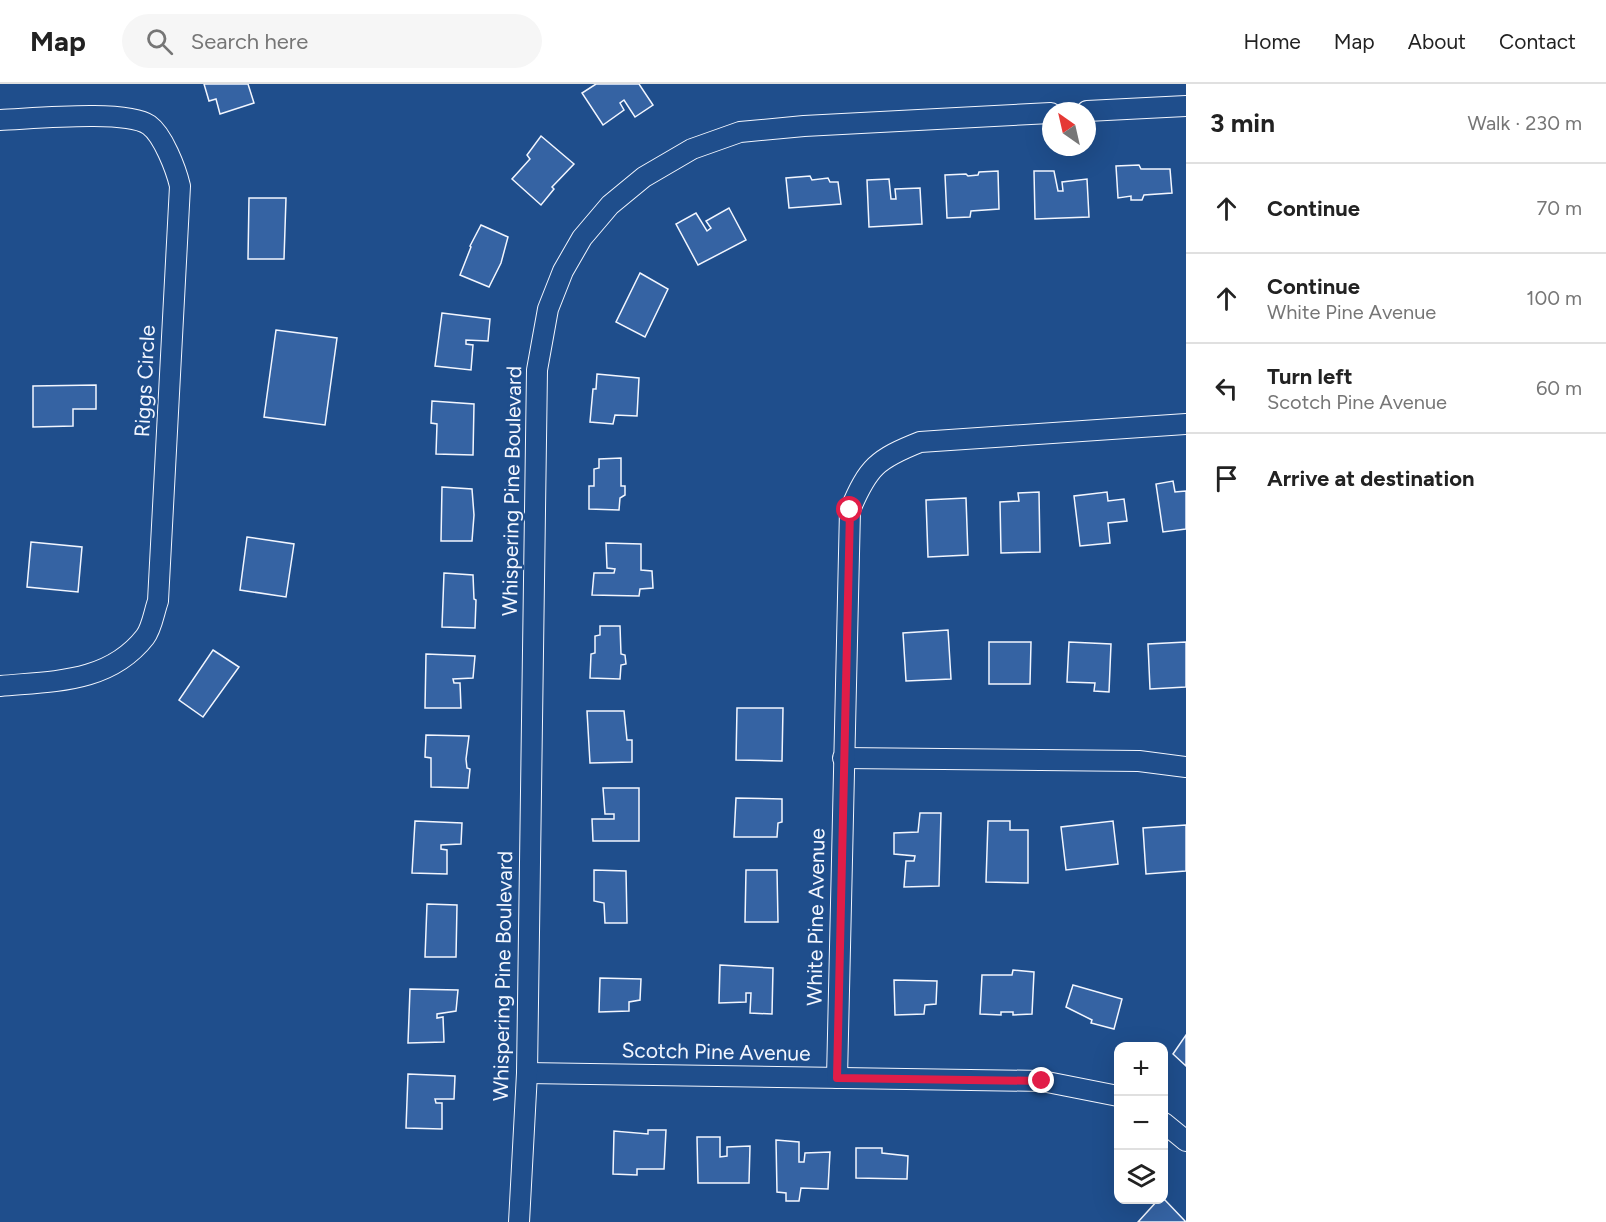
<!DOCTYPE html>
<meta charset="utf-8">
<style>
:root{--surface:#fff;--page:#f6f6f6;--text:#222;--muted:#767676;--line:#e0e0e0}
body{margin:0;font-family:Figtree,sans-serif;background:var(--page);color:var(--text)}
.controls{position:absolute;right:18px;bottom:18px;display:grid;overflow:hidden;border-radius:12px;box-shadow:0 6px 24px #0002}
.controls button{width:54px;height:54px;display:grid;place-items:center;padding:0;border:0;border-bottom:2px solid var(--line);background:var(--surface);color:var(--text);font:30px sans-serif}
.compass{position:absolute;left:1042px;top:18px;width:54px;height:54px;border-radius:50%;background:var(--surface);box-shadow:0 6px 24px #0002;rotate:326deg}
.stop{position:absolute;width:18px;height:18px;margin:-14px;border:4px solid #e11d48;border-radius:50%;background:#fff}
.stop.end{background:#e11d48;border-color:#fff;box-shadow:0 2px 6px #0008}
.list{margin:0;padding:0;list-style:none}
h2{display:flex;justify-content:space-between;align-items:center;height:78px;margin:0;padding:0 24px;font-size:26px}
h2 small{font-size:20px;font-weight:400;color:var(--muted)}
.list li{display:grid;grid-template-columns:39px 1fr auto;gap:18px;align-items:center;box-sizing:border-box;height:90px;padding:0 24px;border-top:2px solid var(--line)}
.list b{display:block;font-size:22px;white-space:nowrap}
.list p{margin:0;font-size:20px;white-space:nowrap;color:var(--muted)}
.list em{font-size:20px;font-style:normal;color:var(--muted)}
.icon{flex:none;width:33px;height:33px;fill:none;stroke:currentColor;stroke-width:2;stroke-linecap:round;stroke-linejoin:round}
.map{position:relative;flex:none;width:1186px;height:1138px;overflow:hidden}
header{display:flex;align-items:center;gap:36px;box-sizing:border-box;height:84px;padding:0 30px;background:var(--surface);border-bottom:2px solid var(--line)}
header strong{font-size:28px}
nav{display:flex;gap:33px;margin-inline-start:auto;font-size:21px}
.search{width:420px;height:54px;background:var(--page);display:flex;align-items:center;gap:15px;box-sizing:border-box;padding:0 21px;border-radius:33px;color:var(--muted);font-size:22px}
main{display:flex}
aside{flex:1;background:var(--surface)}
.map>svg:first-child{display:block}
</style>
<header>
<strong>Map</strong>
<div class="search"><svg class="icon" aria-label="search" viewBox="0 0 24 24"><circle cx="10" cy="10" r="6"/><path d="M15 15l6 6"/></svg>Search here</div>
<nav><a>Home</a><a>Map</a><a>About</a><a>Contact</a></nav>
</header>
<main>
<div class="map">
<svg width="1186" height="1138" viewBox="0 0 1186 1138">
<rect width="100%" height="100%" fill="#1f4e8c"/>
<!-- building -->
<g fill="#3563a3" stroke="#f2f6ff" stroke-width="1.5">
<polygon points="204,0 248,0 254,19 220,30 216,15 209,17"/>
<polygon points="596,0 639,0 653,21 635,33 624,16 620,19 624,26 603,41 582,9"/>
<polygon points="541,52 574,80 552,103 554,105 541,121 512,95 530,75 527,71"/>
<polygon points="1139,81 1141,85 1170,85 1172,109 1144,111 1142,116 1131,116 1131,112 1118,114 1116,82"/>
<polygon points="998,87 999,125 971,127 970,133 947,134 945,91 966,90 968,92 978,91 979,88"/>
<polygon points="1034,87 1054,87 1058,107 1063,107 1062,98 1087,95 1089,133 1035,135"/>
<polygon points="810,92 812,96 828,94 830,98 838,98 841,120 789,124 786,94"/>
<polygon points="889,95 891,115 896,115 895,105 920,104 922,140 869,143 867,96"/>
<polygon points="249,114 286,114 284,175 248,175"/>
<polygon points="729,124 746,156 698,181 676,140 696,129 707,147 711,144 706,137"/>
<polygon points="481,141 508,153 501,179 489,203 460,191 471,163 470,162"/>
<polygon points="640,189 668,205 645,253 616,238"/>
<polygon points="442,229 490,235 488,257 466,256 466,260 473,261 471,286 435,282"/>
<polygon points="276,246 337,254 325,341 264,333"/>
<polygon points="597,290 639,294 637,332 615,331 613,340 590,338 593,305 596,305"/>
<polygon points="96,301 96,325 73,325 73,342 33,343 33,302"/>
<polygon points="432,317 474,320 473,371 436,370 437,340 431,339"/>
<polygon points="621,374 621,402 625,402 625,411 620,414 619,426 589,425 589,402 594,402 594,385 599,384 599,375"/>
<polygon points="1173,397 1175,408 1186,407 1186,445 1163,448 1156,400"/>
<polygon points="442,403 472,405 474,431 472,457 441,457"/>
<polygon points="1039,408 1040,468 1001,469 1000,418 1019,417 1018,409"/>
<polygon points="1107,408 1108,417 1124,415 1127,437 1108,439 1110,459 1080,462 1074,412"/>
<polygon points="966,414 968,471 928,473 926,416"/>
<polygon points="247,453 294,460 286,513 240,506"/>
<polygon points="31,458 82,463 78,508 27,503"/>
<polygon points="606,459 641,460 641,486 652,487 653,504 640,505 639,512 592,511 594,489 614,489 615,485 607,484"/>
<polygon points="444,489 473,491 474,515 476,516 475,544 442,543"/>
<polygon points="600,542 620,542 621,570 625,571 626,580 621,581 620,595 590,594 591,570 595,569 595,552 600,551"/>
<polygon points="948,546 951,595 906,597 903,549"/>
<polygon points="989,558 1031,558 1030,600 989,600"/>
<polygon points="1069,558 1111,560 1109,608 1094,607 1095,599 1067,598"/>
<polygon points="1186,558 1186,603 1150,605 1148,560"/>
<polygon points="213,566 239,583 203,633 179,616"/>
<polygon points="426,570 475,572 473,594 453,595 454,599 460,599 461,624 425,624"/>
<polygon points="737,624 783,624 782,677 736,676"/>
<polygon points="587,627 624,627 627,656 632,656 632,678 590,679"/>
<polygon points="426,651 469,652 466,675 467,684 470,685 468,704 431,703 431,674 425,673"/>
<polygon points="603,704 639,704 639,757 593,757 592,735 614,735 614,730 605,730"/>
<polygon points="736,714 782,715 782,738 778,739 777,753 734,753"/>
<polygon points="920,729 941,729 939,802 904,803 906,777 914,777 915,772 894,770 894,749 918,748"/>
<polygon points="415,737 462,739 461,760 441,761 441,765 447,766 447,790 412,789"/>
<polygon points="988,737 1010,737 1010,746 1028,746 1028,799 986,798"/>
<polygon points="1113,737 1118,780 1066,786 1061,743"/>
<polygon points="1186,741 1186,787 1146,790 1143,744"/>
<polygon points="594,786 626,787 627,839 605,839 604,819 594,817"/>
<polygon points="746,786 777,786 778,838 745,838"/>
<polygon points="427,820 457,821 456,873 425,873"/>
<polygon points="720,881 773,884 772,930 750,929 751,909 746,909 746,918 719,919"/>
<polygon points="1013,886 1034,888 1032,930 1013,931 1013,928 1001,928 1001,931 980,930 982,891 1012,891"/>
<polygon points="600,894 641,895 640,916 629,918 629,927 599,928"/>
<polygon points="894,896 937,897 936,920 925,921 924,930 895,931"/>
<polygon points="1073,901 1122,915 1114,945 1091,939 1092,936 1066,923"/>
<polygon points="410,905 458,906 456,927 437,930 437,934 443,933 444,958 408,959"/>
<polygon points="1186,951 1186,982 1173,970"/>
<polygon points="408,990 455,992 454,1015 435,1015 436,1019 442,1019 442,1045 406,1044"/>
<polygon points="648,1046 666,1046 664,1085 637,1085 637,1091 613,1090 614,1047 648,1050"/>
<polygon points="697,1053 720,1053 720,1073 727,1072 727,1063 750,1062 749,1099 698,1099"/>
<polygon points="776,1056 799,1058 799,1078 804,1078 805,1069 830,1068 828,1105 801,1104 799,1117 786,1117 786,1109 777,1108"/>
<polygon points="856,1064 882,1064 882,1069 908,1072 907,1095 856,1094"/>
<polygon points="1164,1115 1186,1138 1138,1138 1158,1116"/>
</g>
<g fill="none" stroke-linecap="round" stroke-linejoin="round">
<!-- minor casing -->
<g stroke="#f2f6ff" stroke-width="22">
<g id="minor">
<polyline points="1087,27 1186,22"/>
<path d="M0 36C30 35 126 25 149 41 163 51 176 85 180 102L158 517C154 528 152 544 145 553 109 599 54 597 0 602"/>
<polyline points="843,674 1139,677 1186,683"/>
<polyline points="527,989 1042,997 1118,1012"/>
<path d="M837 994 850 426C868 383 877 375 920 358L1186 340"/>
<polyline points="1164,1039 1186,1057"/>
<polyline points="519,1138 527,989 537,286 548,225 563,187 582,154 610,121 644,93 692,65 740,48 804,42 1051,29"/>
</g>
</g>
<!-- minor -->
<use href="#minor" stroke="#1f4e8c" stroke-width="20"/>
</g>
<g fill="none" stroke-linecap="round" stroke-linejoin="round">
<!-- route -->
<polyline stroke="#e11d48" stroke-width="8" points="850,426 837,994 1042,997"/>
</g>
<g text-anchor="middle" stroke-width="4.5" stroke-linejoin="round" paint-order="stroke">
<!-- street labels -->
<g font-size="21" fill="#f2f6ff" stroke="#1f4e8c">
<text transform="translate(145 297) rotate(-87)" y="7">Riggs Circle</text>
<text transform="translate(512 407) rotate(-89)" y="7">Whispering Pine Boulevard</text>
<text transform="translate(816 833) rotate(-89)" y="7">White Pine Avenue</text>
<text transform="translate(503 892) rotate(-89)" y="7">Whispering Pine Boulevard</text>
<text transform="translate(716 968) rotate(1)" y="7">Scotch Pine Avenue</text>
</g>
</g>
</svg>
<div class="controls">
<button>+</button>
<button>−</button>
<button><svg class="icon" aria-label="layers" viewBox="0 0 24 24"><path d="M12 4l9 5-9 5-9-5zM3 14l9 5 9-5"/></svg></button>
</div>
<svg class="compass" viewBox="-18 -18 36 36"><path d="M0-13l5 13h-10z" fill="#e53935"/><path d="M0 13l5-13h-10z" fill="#767676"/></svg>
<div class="stop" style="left:850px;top:426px"></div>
<div class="stop end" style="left:1042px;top:997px"></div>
</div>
<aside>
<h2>3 min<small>Walk · 230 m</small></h2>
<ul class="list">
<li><svg class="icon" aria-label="ahead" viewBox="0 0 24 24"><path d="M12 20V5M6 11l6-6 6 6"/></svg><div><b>Continue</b></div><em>70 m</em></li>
<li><svg class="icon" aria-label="ahead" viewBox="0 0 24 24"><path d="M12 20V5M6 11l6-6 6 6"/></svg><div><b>Continue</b><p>White Pine Avenue</p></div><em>100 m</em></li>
<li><svg class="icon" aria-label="left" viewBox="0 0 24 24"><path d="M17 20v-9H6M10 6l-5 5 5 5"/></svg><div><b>Turn left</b><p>Scotch Pine Avenue</p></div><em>60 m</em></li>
<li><svg class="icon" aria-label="arrive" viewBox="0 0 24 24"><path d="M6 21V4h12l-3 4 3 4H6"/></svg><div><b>Arrive at destination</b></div></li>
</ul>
</aside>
</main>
